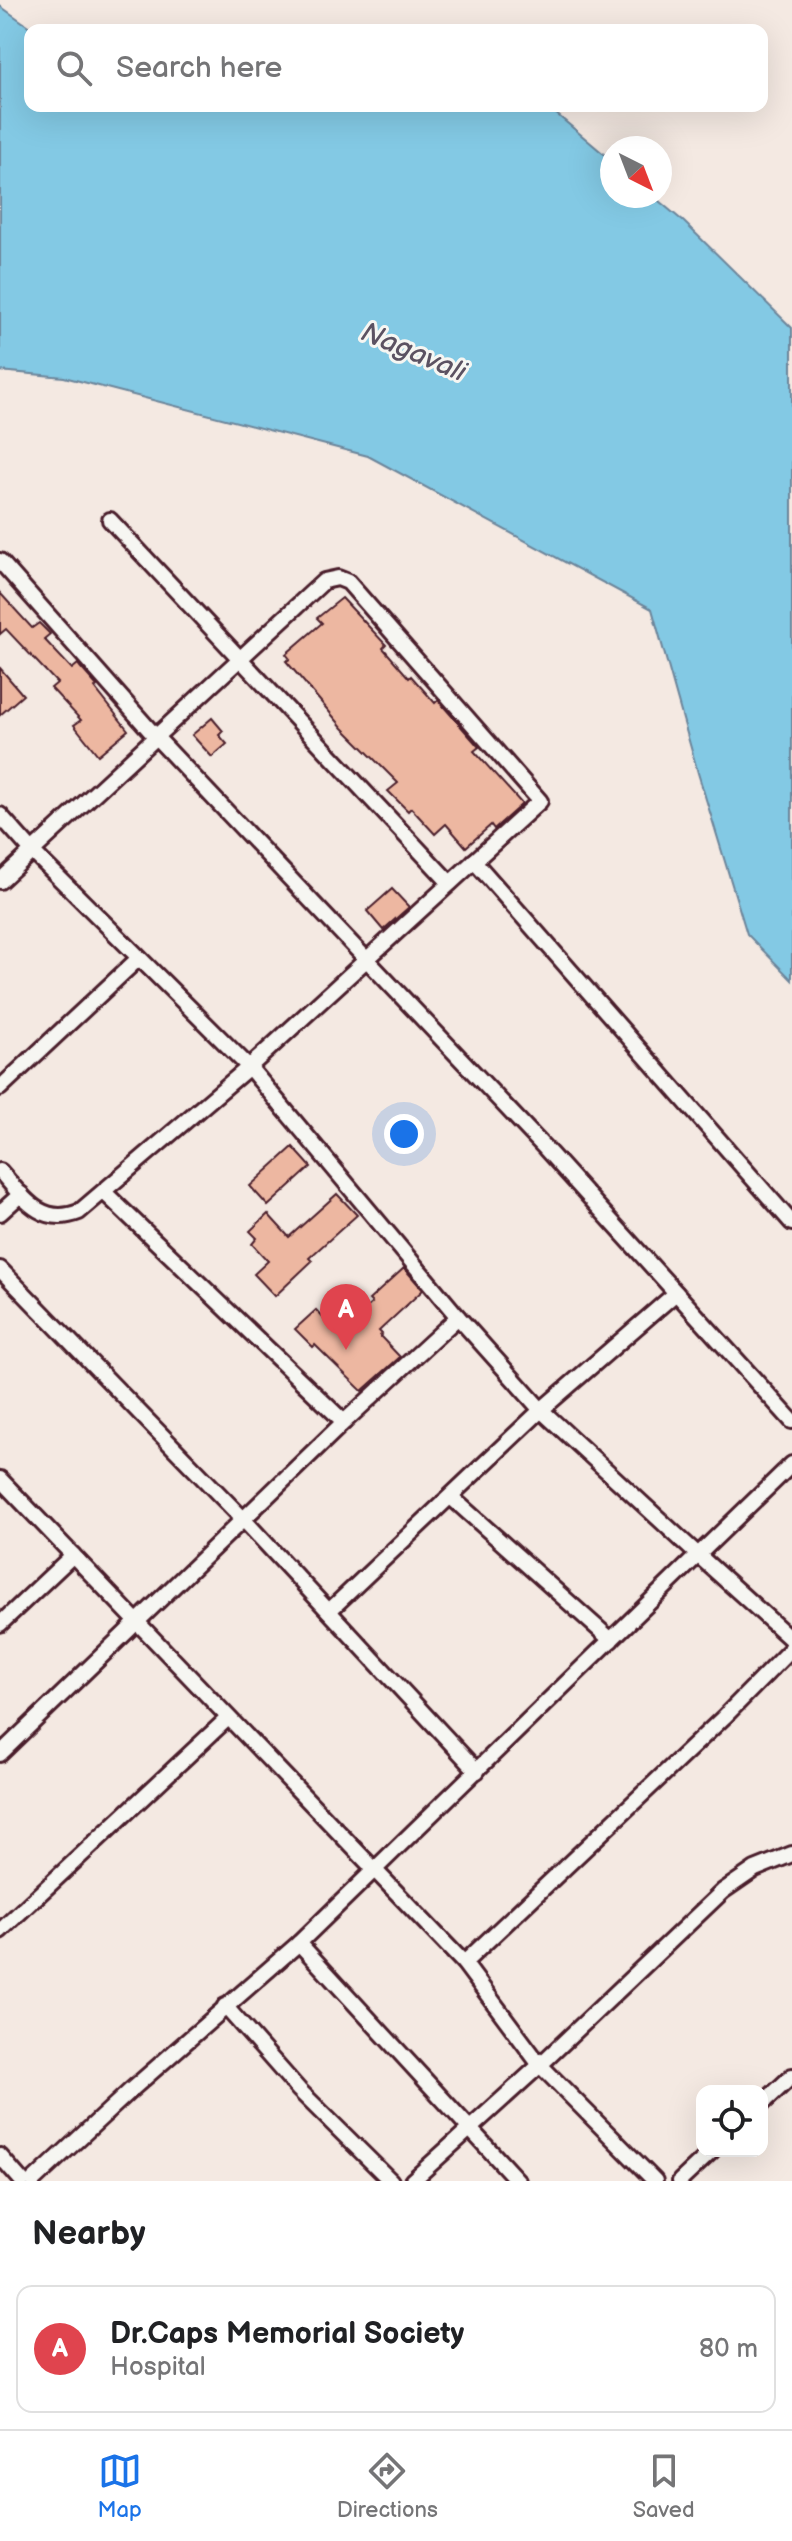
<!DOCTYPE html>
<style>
:root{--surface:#fff;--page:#f2f2f2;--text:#202124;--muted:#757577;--line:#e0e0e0;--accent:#1a73e8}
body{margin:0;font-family:"Balsamiq Sans",sans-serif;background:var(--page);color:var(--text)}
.controls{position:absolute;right:24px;bottom:24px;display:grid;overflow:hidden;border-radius:16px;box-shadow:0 8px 32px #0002}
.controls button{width:72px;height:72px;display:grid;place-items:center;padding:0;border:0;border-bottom:2px solid var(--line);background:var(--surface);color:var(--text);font:40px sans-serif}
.compass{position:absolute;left:600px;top:136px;width:72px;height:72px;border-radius:50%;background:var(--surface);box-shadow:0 8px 32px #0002;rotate:138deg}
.you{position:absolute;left:404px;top:1134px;width:28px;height:28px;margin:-20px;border:6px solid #fff;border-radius:50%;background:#1a73e8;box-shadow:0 0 0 12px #1a73e833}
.badge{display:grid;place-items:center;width:52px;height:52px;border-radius:50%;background:var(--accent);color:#fff;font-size:26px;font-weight:700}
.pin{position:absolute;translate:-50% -66px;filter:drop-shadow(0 2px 4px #0008)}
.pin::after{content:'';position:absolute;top:42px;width:28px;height:24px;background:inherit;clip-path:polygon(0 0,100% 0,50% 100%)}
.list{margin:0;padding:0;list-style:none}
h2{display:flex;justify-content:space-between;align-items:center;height:104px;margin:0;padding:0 32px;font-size:34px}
h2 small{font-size:26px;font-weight:400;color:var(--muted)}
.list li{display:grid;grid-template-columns:52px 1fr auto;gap:24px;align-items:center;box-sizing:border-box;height:128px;margin:0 16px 16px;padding:0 16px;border:2px solid var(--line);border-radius:16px}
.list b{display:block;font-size:30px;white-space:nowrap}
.list p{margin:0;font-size:26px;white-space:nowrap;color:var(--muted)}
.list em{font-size:26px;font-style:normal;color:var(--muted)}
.icon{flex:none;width:44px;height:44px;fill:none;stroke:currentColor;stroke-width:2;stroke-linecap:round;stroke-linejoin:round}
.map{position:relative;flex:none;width:792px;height:2181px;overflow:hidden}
.search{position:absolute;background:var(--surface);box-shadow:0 8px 32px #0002;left:24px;right:24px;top:24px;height:88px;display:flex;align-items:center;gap:20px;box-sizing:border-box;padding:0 28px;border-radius:16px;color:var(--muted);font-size:30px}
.sheet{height:248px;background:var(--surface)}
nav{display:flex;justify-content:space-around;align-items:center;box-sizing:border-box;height:112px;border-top:2px solid var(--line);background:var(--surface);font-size:22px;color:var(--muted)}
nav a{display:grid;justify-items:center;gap:4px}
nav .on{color:var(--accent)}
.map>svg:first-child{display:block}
</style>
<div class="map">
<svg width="792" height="2181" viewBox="0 0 792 2181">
<rect width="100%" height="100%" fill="#f4e9e2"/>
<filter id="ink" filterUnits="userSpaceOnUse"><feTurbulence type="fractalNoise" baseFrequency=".0125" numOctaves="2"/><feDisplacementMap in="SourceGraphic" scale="16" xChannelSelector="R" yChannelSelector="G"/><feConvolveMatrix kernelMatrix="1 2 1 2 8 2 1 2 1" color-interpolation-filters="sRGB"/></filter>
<g filter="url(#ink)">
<!-- water -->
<polygon fill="#83c9e4" stroke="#6c859a" stroke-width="2" points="0,6 34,30 30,30 30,106 547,106 612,161 612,196 653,196 684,222 792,328 792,980 747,934 698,773 652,609 368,456 64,377 0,371"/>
<!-- building -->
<g fill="#edb7a1" stroke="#4a1f2b" stroke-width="2">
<polygon points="0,593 32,628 39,623 50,634 44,639 72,669 78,664 80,667 97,686 95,688 128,730 98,755 74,725 81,720 51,688 57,683 6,629 0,634"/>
<polygon points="342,598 386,645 383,648 409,678 411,676 435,703 438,700 444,707 479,747 474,751 522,804 494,829 491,825 466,847 446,824 435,834 411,808 408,811 388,791 398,783 343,728 286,661 290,659 286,654 322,623 317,618"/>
<polygon points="0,668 23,695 0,715"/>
<polygon points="212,718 223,731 219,735 227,744 212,757 192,735"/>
<polygon points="392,889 409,907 383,930 367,911"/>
<polygon points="293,1147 311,1167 268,1206 250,1186"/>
<polygon points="337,1194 357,1215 309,1258 312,1261 275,1296 254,1274 268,1261 252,1244 257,1238 250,1231 268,1214 289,1237"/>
<polygon points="404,1268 423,1290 379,1331 382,1334 380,1336 400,1357 362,1391 315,1345 313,1347 295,1329 316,1310 338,1334 372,1303 369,1300"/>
</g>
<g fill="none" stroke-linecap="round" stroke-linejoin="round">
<!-- minor casing -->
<g stroke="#4a1f2b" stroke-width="20">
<g id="minor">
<polyline points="110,520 450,883"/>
<polyline points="0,561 155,736 545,1148 792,1421"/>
<polyline points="0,815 32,851 249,1067 458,1317 541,1410 698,1555 792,1464"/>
<polyline points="474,861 792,1223"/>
<path d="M0 881 324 581 338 578 348 582 540 801 249 1067 79 1212C41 1227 23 1197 0 1171"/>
<polyline points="0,1088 139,958"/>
<polyline points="104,1192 344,1422"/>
<polyline points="0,1213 21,1194"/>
<polyline points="0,1269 244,1520 477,1771"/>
<polyline points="0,1479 464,1963 540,2065 655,2181"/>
<polyline points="451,1497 611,1640"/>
<polyline points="329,1611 541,1410 676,1293"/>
<polyline points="0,1624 73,1555"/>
<polyline points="0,1754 344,1422 458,1317"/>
<polyline points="0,1931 228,1718"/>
<polyline points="299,1943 518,2181"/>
<polyline points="464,1963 724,1717 792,1648"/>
<polyline points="225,2006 299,2090 391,2181"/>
<polyline points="762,2104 792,2076"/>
<polyline points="0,2156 22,2181"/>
<polyline points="33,2181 131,2090 299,1943 698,1555 792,1640"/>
<polyline points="412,2181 540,2065 723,1891 755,1869 792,1854"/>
<polyline points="680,2181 712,2151"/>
</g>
</g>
<!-- minor -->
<use href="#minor" stroke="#f6f6f2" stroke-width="14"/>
</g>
</g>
<g text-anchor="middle" stroke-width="6" stroke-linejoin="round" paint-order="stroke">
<!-- water labels -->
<g font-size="28" font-style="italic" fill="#5b5262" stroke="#f6f6f2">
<text transform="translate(414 351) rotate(23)" y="10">Nagavali</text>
</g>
</g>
</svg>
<div class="controls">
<button><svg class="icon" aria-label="locate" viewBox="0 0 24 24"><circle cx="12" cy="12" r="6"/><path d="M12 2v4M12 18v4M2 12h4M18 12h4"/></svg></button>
</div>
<svg class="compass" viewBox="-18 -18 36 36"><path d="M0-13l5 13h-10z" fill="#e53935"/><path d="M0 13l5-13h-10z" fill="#757577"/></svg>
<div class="you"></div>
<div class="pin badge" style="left:346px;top:1350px;background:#e0444e">A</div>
<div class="search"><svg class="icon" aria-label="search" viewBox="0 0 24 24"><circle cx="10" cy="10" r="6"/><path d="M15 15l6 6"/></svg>Search here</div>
</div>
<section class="sheet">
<h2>Nearby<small></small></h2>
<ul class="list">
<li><span class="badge" style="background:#e0444e">A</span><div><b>Dr.Caps Memorial Society</b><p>Hospital</p></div><em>80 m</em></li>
</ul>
</section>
<nav>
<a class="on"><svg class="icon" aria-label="map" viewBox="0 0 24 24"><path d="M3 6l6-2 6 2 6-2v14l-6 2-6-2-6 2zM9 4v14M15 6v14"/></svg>Map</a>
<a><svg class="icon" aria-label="directions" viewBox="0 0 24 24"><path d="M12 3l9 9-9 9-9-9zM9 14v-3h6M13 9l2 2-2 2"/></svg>Directions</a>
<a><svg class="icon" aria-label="saved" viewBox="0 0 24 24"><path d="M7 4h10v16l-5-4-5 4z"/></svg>Saved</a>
</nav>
